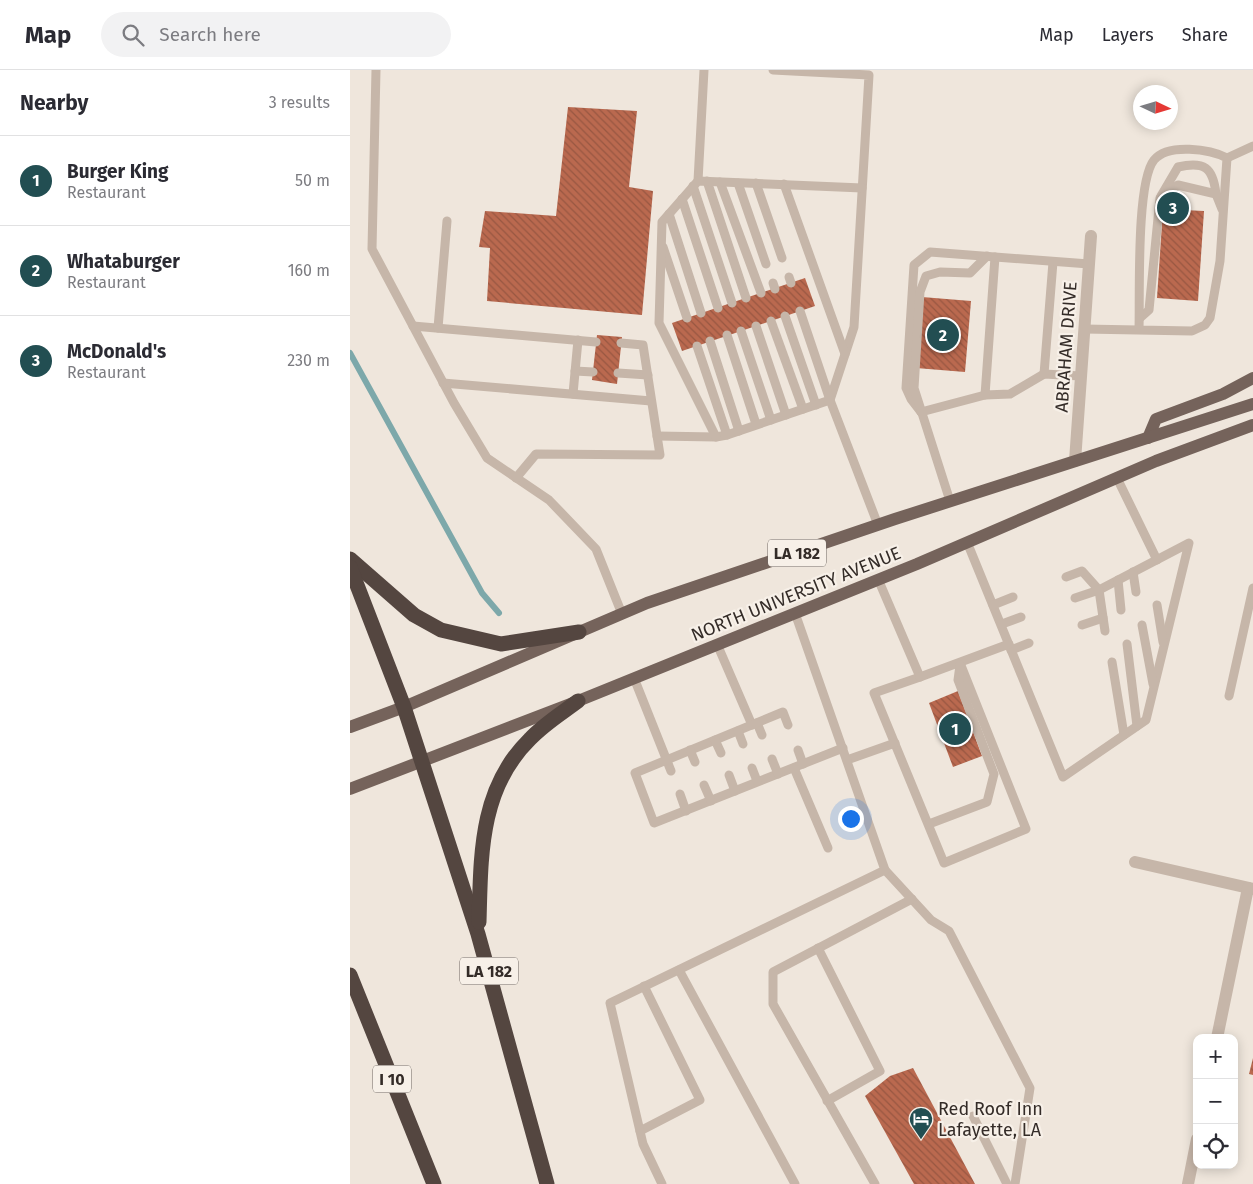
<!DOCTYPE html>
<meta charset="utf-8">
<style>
:root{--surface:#fff;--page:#f2f2f3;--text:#2b2b33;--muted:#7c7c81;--line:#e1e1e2;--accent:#224e52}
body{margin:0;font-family:"Fira Sans",sans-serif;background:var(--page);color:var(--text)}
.controls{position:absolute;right:15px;bottom:15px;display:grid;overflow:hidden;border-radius:10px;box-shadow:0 2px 12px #0003}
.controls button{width:45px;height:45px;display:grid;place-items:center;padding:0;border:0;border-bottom:1px solid var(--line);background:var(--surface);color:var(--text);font:25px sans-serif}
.compass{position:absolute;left:783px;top:15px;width:45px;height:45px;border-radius:50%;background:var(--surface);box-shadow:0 2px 12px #0003;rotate:94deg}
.you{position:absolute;left:500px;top:748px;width:18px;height:18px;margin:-12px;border:4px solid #fff;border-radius:50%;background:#1a73e8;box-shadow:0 0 0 8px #1a73e833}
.badge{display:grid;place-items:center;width:32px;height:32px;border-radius:50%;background:var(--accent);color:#fff;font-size:16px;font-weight:700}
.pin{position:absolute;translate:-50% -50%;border:2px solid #fff;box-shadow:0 1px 5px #0006}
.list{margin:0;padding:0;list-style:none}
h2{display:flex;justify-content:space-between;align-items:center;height:65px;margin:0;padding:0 20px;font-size:21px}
h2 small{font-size:16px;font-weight:400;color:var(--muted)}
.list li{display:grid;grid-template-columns:32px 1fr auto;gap:15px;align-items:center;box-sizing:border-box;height:90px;padding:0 20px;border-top:1px solid var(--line)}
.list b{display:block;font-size:19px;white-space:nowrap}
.list p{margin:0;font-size:16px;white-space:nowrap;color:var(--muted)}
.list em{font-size:16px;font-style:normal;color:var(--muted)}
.icon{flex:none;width:28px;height:28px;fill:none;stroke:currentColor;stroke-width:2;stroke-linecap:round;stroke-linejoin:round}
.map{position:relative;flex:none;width:903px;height:1114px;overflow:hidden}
header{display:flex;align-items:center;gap:30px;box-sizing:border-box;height:70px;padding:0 25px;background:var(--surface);border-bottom:1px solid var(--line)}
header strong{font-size:24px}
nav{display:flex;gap:28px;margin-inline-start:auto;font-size:18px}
.search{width:350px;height:45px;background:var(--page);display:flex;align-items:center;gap:12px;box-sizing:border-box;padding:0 18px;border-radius:28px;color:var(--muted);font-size:19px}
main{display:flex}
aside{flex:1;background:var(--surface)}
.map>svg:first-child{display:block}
</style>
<header>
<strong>Map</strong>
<div class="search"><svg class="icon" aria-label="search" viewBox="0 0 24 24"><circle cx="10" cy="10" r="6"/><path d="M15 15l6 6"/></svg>Search here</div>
<nav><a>Map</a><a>Layers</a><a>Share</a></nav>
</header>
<main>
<aside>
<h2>Nearby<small>3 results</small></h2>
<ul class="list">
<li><span class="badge">1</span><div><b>Burger King</b><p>Restaurant</p></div><em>50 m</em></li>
<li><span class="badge">2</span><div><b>Whataburger</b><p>Restaurant</p></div><em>160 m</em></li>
<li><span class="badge">3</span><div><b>McDonald's</b><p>Restaurant</p></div><em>230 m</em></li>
</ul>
</aside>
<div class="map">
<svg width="903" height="1114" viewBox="0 0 903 1114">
<defs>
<pattern id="building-back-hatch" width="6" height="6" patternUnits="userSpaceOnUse" patternTransform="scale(1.25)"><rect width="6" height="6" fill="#ba694f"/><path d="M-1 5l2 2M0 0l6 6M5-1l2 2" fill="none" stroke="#985742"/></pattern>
</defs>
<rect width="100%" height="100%" fill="#efe6dc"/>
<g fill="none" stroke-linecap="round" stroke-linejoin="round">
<!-- stream -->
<polyline stroke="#7da8aa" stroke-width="6" points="0,283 132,523 149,543"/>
</g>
<!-- building -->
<g fill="url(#building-back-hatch)">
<polygon points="218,37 287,41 279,117 303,121 292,245 137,231 140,178 129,177 135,141 206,146"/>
<polygon points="813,139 854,141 848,231 807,228"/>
<polygon points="455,208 465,236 332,281 322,253"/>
<polygon points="572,227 621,231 615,302 566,298"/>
<polygon points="247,265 272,267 267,314 242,310"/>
<polygon points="608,621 632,686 603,697 579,633"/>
<polygon points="903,988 903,1005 899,1004"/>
<polygon points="563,998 625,1114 564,1114 515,1026 540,1006"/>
</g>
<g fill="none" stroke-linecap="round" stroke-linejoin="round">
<!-- service -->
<g stroke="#c6b6a9" stroke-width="9">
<polyline points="26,0 22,179 104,333 137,388 199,430 246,479 272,544"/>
<polyline points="423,0 519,5 504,257 480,330 528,455"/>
<polyline points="877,88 903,76"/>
<polyline points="348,111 354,0"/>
<polyline points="357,111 396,228"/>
<polyline points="370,112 411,223"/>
<polyline points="388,113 416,194"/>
<polyline points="406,113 432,188"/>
<polyline points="434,114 495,284"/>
<polyline points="343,116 382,233"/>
<path d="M811 126 828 97C854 91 863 97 866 124"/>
<polyline points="332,129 368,238"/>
<polyline points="319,144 351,243"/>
<polyline points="313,177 337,248"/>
<polyline points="645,187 635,325 660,324 694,304 731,306"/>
<polyline points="439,207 441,213"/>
<polyline points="423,213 425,219"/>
<polyline points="435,246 466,335"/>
<polyline points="790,248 799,240 810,128 828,115 866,124 872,139"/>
<polyline points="421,251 453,339"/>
<polyline points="63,256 246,272"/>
<polyline points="406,256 436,345"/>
<polyline points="88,258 97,151"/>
<path d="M734 259 842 261 855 255 860 248 870 191 877 88C860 79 818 73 804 90 786 112 790 227 789 260"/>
<polyline points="391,261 421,350"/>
<polyline points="377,265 406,354"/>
<polyline points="360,271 389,361"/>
<polyline points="347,276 377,365"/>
<polyline points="225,301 243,302"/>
<polyline points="268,303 298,305"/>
<polyline points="694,304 703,192"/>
<polyline points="93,313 301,331"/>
<polyline points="223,324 228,270"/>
<polyline points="571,342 561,329 556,318 564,195 580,182 739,194"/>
<polyline points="571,342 635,325"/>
<polyline points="307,366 366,367 377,365 480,330 450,241"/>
<polyline points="366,367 309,253 312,152 348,111 512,118"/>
<polyline points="166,408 186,384 310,385 293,275 271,273"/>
<polyline points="767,408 807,490"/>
<polyline points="600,431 564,318 570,222 576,206 590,202 620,203 637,186"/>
<polyline points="617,472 713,707 796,650 839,473 749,520 732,501 716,507"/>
<polyline points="783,502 786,522"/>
<polyline points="528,509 570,607 524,623 594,793 676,759 610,593"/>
<polyline points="768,510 771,540"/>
<polyline points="725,528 749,520 755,561"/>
<polyline points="643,535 663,527"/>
<polyline points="807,535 813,572"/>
<polyline points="652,554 671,547"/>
<polyline points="732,555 753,548"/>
<polyline points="792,555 803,614"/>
<polyline points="367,574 402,655"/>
<polyline points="777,574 787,656"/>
<polyline points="661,580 679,573"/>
<polyline points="762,592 774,665"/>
<polyline points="570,607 659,574"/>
<polyline points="284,608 321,701"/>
<polyline points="879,626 903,518"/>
<polyline points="407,653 412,665"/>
<polyline points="438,655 433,642 285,703 304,753 493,678"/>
<polyline points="388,661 393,674"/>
<polyline points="365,670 371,683"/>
<polyline points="340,680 345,692"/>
<polyline points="448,680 453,694"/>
<polyline points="422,689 428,704"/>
<polyline points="497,690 545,673"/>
<polyline points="402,698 407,711"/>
<polyline points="444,698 478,778"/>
<polyline points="379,705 385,721"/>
<polyline points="354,715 361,731"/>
<polyline points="330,724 336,741"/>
<polyline points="579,754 637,732 644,704 608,610 610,595"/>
<polyline points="535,800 581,850 599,861 680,1018 665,1114"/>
<polyline points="468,878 530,1001 477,1031"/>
<polyline points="329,900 445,1114"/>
<polyline points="623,1046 657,1114"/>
<polyline points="290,1061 350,1030 294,916"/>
<polyline points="312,1114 293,1074 260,933 535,800 445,543"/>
<polyline points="525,1114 423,934 423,902 562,829"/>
</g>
<!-- minor -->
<g stroke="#c6b6a9" stroke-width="12">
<polyline points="725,391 741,166"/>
<polyline points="785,792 903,819"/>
<polyline points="867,968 898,818"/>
<polyline points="838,1114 847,1069"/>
</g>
<!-- primary -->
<g stroke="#75635b" stroke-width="12">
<polyline points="798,368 806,349 873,324 903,308"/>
<polyline points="0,657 54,637 297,533 545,449 903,334"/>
<polyline points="0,719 228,631 567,494 806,391 903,355"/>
</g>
<!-- motorway -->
<g stroke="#544640" stroke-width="15">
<polyline points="0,489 64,545 91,560 151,574 229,562"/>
<polyline points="0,497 54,637 128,864 197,1114"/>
<path d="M129 852C131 786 129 719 180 669 194 654 212 643 228 631"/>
<polyline points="0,905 84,1114"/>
</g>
</g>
<!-- icons -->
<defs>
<g id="hotel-pin" transform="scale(1.25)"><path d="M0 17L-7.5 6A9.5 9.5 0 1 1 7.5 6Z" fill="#224e52" stroke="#f7f0e8"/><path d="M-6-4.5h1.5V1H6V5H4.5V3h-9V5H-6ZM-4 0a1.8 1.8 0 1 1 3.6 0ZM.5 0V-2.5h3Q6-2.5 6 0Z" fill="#fff"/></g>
</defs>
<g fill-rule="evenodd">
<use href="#hotel-pin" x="571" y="1049"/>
</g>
<g text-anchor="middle" stroke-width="4.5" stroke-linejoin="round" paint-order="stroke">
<!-- shield labels -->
<g fill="#f7f0e8" stroke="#6e6762" stroke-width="1">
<rect x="418" y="469.5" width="58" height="27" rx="4"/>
<rect x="110" y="887.5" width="58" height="27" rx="4"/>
<rect x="23" y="995.5" width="38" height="27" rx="4"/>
</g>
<g font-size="16" font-weight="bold" fill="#342c28">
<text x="447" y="489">LA 182</text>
<text x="139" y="907">LA 182</text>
<text x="42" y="1015">I 10</text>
</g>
<!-- street labels -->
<g font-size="18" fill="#342c28" stroke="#f7f0e8">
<text transform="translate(716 277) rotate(-86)" y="6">ABRAHAM DRIVE</text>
<text transform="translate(446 524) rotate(-22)" y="6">NORTH UNIVERSITY AVENUE</text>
</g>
<!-- poi labels -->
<g font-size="18" fill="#342c28" stroke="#f7f0e8" text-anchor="start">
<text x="588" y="1045">Red Roof Inn<tspan x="588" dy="21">Lafayette, LA</tspan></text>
</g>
</g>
</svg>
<div class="controls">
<button>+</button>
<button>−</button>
<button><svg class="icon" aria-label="locate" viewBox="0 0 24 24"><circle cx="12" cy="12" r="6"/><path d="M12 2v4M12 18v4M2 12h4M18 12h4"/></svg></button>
</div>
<svg class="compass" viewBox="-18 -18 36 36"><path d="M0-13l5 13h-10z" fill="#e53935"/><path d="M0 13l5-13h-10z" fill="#7c7c81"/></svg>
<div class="you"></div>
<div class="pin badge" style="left:605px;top:659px">1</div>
<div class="pin badge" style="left:593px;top:265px">2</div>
<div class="pin badge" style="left:823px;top:138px">3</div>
</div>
</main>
